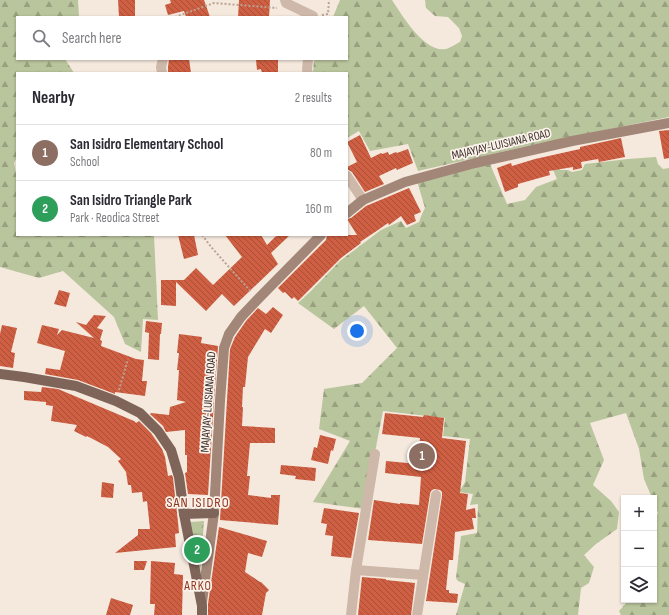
<!DOCTYPE html>
<meta charset="utf-8">
<style>
:root{--surface:#fff;--page:#f2f2f3;--text:#2b2b33;--muted:#7c7c81;--line:#e1e1e2;--accent:#1b5e60}
body{margin:0;font-family:"Sofia Sans Condensed",sans-serif;background:var(--page);color:var(--text)}
.controls{position:absolute;right:12px;bottom:12px;display:grid;overflow:hidden;border-radius:0px;box-shadow:0 1px 3px #0004}
.controls button{width:36px;height:36px;display:grid;place-items:center;padding:0;border:0;border-bottom:1px solid var(--line);background:var(--surface);color:var(--text);font:20px sans-serif}
.you{position:absolute;left:357px;top:331px;width:14px;height:14px;margin:-10px;border:3px solid #fff;border-radius:50%;background:#1a73e8;box-shadow:0 0 0 6px #1a73e833}
.badge{display:grid;place-items:center;width:26px;height:26px;border-radius:50%;background:var(--accent);color:#fff;font-size:13px;font-weight:700}
.pin{position:absolute;translate:-50% -50%;border:2px solid #fff;box-shadow:0 1px 4px #0006}
.list{margin:0;padding:0;list-style:none}
h2{display:flex;justify-content:space-between;align-items:center;height:52px;margin:0;padding:0 16px;font-size:17px}
h2 small{font-size:13px;font-weight:400;color:var(--muted)}
.list li{display:grid;grid-template-columns:26px 1fr auto;gap:12px;align-items:center;box-sizing:border-box;height:56px;padding:0 16px;border-top:1px solid var(--line)}
.list b{display:block;font-size:15px;white-space:nowrap}
.list p{margin:0;font-size:13px;white-space:nowrap;color:var(--muted)}
.list em{font-size:13px;font-style:normal;color:var(--muted)}
.icon{flex:none;width:22px;height:22px;fill:none;stroke:currentColor;stroke-width:2;stroke-linecap:round;stroke-linejoin:round}
.map{position:relative;flex:none;width:669px;height:615px;overflow:hidden}
.search{position:absolute;background:var(--surface);box-shadow:0 1px 3px #0004;left:16px;top:16px;width:332px;height:44px;display:flex;align-items:center;gap:10px;box-sizing:border-box;padding:0 14px;border-radius:0px;color:var(--muted);font-size:15px}
.panel{position:absolute;background:var(--surface);box-shadow:0 1px 3px #0004;left:16px;top:72px;width:332px;height:164px;border-radius:0px}
.map>svg:first-child{display:block}
</style>
<div class="map">
<svg width="669" height="615" viewBox="0 0 669 615">
<defs>
<pattern id="forest-firs" width="22" height="20" patternUnits="userSpaceOnUse"><rect width="22" height="20" fill="#b9c59c"/><path d="M5 1l3.5 6h-7zM16 11l3.5 6h-7z" fill="#98a07f"/></pattern>
<pattern id="park-crowns" width="20" height="18" patternUnits="userSpaceOnUse"><rect width="20" height="18" fill="#b9c59c"/><path d="M2 6a3 3 0 1 1 6 0M12 15a3 3 0 1 1 6 0" fill="none" stroke="#98a07f"/></pattern>
<pattern id="building-back-hatch" width="6" height="6" patternUnits="userSpaceOnUse"><rect width="6" height="6" fill="#cf5f42"/><path d="M-1 5l2 2M0 0l6 6M5-1l2 2" fill="none" stroke="#a94f37"/></pattern>
</defs>
<rect width="100%" height="100%" fill="#f5e9de"/>
<!-- forest -->
<g fill="url(#forest-firs)">
<polygon points="0,0 78,0 79,16 61,17 17,17 17,59 65,59 74,73 40,73 31,72 30,73 17,73 17,157 14,163 17,179 17,235 154,235 158,320 143,319 141,352 125,344 114,317 63,271 39,278 0,267"/>
<path d="M340 0H392C402 15 424 53 446 49 450 48 456 44 460 42L462 36 459 28 448 17 435 16 426 8 425 0H669V117L523 147 418 171 408 144 370 151 359 131 347 138V73H313L314 59H347V17H333Z"/>
<polygon points="656,157 658,164 663,169 669,168 669,615 621,615 619,611 629,600 654,600 654,521 658,513 654,503 654,498 652,498 644,479 639,449 626,413 590,423 604,460 593,485 611,501 619,512 617,529 596,544 584,555 594,567 589,583 581,588 578,615 456,615 465,584 458,581 456,578 461,536 477,533 478,504 470,505 473,494 459,492 465,482 470,439 443,436 445,418 383,411 364,509 313,502 350,441 319,429 324,389 362,383 397,348 364,306 334,329 298,303 311,291 340,261 381,230 401,221 406,228 419,222 422,214 425,208 417,181 490,164 507,204 525,200 536,187 557,179 553,170 559,167 560,170 568,170 572,172 582,170 585,164 628,159"/>
</g>
<!-- park -->
<polygon fill="url(#park-crowns)" points="204,521 200,578 190,522"/>
<!-- building -->
<g fill="url(#building-back-hatch)">
<polygon points="118,0 135,0 135,17 119,17"/>
<polygon points="170,0 204,0 210,17 186,17 184,11 168,15 165,5 171,3"/>
<polygon points="239,0 270,0 269,17 238,17"/>
<polygon points="169,59 189,59 191,73 168,73 168,67"/>
<polygon points="278,59 278,73 262,73 261,69 257,70 256,60"/>
<polygon points="669,130 669,158 664,159 659,131"/>
<polygon points="360,135 371,158 381,153 382,154 388,152 389,155 396,152 397,153 408,149 413,163 397,170 396,168 379,176 384,184 365,192 352,172 347,169 347,167 357,162 347,142"/>
<polygon points="621,138 625,157 599,162 598,159 581,162 582,168 573,170 573,167 549,171 550,175 518,184 518,187 505,192 497,168 511,163 512,166 535,159 580,149 580,147"/>
<polygon points="409,188 421,212 414,215 416,221 407,225 401,216 389,225 388,223 378,230 360,242 361,243 341,258 298,301 294,297 292,299 285,292 283,293 278,288 326,240 327,235 357,235 347,219 351,218 366,206"/>
<polygon points="178,235 194,235 198,255 184,259"/>
<polygon points="225,235 261,235 267,245 277,235 290,235 271,253 278,264 234,306 222,294 206,311 176,282 176,306 161,305 161,280 184,280 196,268 213,285 242,257"/>
<polygon points="59,290 70,293 66,307 54,304"/>
<polygon points="273,307 283,315 271,333 265,329 248,357 245,387 243,387 242,407 243,407 242,426 275,428 275,443 250,443 247,476 250,476 248,495 271,498 271,495 280,495 278,525 220,520 230,349 235,337 246,321 258,308 266,314"/>
<polygon points="94,315 106,316 97,328 103,330 100,340 102,341 101,346 136,359 144,360 142,381 147,381 145,396 115,392 115,394 78,380 45,374 46,368 60,370 65,351 37,343 42,325 59,329 57,335 62,330 94,338 76,322 86,325"/>
<polygon points="146,321 162,323 161,334 160,334 159,360 148,359 149,333 145,332"/>
<polygon points="2,325 17,328 11,352 15,353 13,368 0,366 0,334"/>
<polygon points="179,334 202,337 201,343 218,346 214,401 208,495 188,494 185,473 187,472 187,455 185,455 185,430 166,432 163,426 150,414 151,413 169,415 170,407 186,402 177,400 179,370 177,370 179,353 177,353"/>
<polygon points="42,387 58,389 134,421 136,423 139,421 151,433 162,449 165,457 168,476 172,475 173,478 178,522 179,533 175,534 176,547 115,553 138,535 138,529 150,529 147,501 143,502 142,492 132,493 131,485 128,485 126,472 118,461 121,459 108,447 87,436 86,437 74,431 77,425 51,421 53,406 46,405 46,402 24,400 24,391 41,392"/>
<polygon points="385,413 423,417 424,415 444,418 442,438 466,441 460,493 468,494 466,510 475,508 476,518 472,518 474,529 455,532 453,560 449,560 446,590 449,590 449,593 458,594 457,603 426,601 442,496 442,492 440,490 434,489 431,491 430,494 422,544 368,540 374,500 400,504 400,503 419,505 421,477 385,473 386,461 418,464 420,438 382,434"/>
<polygon points="320,435 336,439 333,451 331,450 328,464 311,460 314,447 317,448"/>
<polygon points="281,465 316,468 315,481 295,479 296,476 280,474"/>
<polygon points="102,482 114,484 113,498 101,497"/>
<polygon points="324,508 359,513 351,558 331,556 333,536 325,535 327,524 321,523"/>
<polygon points="219,527 267,541 262,557 248,553 245,572 260,582 261,582 269,590 266,593 262,615 208,615 208,604"/>
<polygon points="134,561 147,561 144,570 134,570"/>
<polygon points="151,561 175,563 174,574 183,575 182,615 154,615 155,604 150,604"/>
<polygon points="362,577 386,579 386,580 415,583 411,615 358,615"/>
<polygon points="111,598 133,605 130,615 106,615"/>
</g>
<g fill="none" stroke-linecap="round" stroke-linejoin="round">
<!-- path -->
<g stroke="#baa292" stroke-width="2" stroke-dasharray="2 2" stroke-linecap="butt">
<polyline points="322,15 328,14 329,0"/>
<polyline points="175,17 214,3 277,8"/>
<polyline points="202,235 212,248 251,292"/>
<polyline points="119,390 128,359"/>
</g>
<!-- street -->
<g stroke="#ceb8a9" stroke-width="10">
<polyline points="285,0 286,3 313,16 313,17"/>
<polyline points="308,59 307,70 308,73"/>
<polyline points="162,73 161,67 163,59"/>
<polyline points="347,176 363,200"/>
<polyline points="356,570 423,575"/>
<polyline points="351,615 356,570 375,454"/>
<polyline points="417,615 436,495"/>
</g>
<!-- secondary -->
<g stroke="#a28779" stroke-width="10">
<polyline points="347,213 363,200 405,182 475,163 572,141 669,123"/>
<polyline points="202,602 214,513 220,401 224,348 229,334 241,317 258,299 321,235"/>
</g>
<!-- primary -->
<g stroke="#7e6459" stroke-width="10">
<polyline points="0,374 24,377 76,386 116,401 140,413 158,431 171,450 179,477 184,514 202,606 202,615"/>
<polyline points="184,514 214,513"/>
</g>
</g>
<g text-anchor="middle" stroke-width="3.5" stroke-linejoin="round" paint-order="stroke">
<!-- street labels -->
<g font-size="12" fill="#3b2e29" stroke="#fbf3eb">
<text transform="translate(501 144) rotate(-13)" y="4">MAJAYJAY-LUISIANA ROAD</text>
<text transform="translate(208 402) rotate(-86)" y="4">MAJAYJAY-LUISIANA ROAD</text>
</g>
<!-- neighbourhood labels -->
<g font-size="13" letter-spacing="1" fill="#91331b" stroke="#fbf3eb">
<text x="198" y="590">ARKO</text>
</g>
<!-- quarter labels -->
<g font-size="14" letter-spacing="1" fill="#91331b" stroke="#fbf3eb">
<text x="198" y="507">SAN ISIDRO</text>
</g>
</g>
</svg>
<div class="controls">
<button>+</button>
<button>−</button>
<button><svg class="icon" aria-label="layers" viewBox="0 0 24 24"><path d="M12 4l9 5-9 5-9-5zM3 14l9 5 9-5"/></svg></button>
</div>
<div class="you"></div>
<div class="pin badge" style="left:422px;top:456px;background:#8d6e63">1</div>
<div class="pin badge" style="left:197px;top:550px;background:#2e9e5b">2</div>
<div class="search"><svg class="icon" aria-label="search" viewBox="0 0 24 24"><circle cx="10" cy="10" r="6"/><path d="M15 15l6 6"/></svg>Search here</div>
<section class="panel">
<h2>Nearby<small>2 results</small></h2>
<ul class="list">
<li><span class="badge" style="background:#8d6e63">1</span><div><b>San Isidro Elementary School</b><p>School</p></div><em>80 m</em></li>
<li><span class="badge" style="background:#2e9e5b">2</span><div><b>San Isidro Triangle Park</b><p>Park · Reodica Street</p></div><em>160 m</em></li>
</ul>
</section>
</div>
